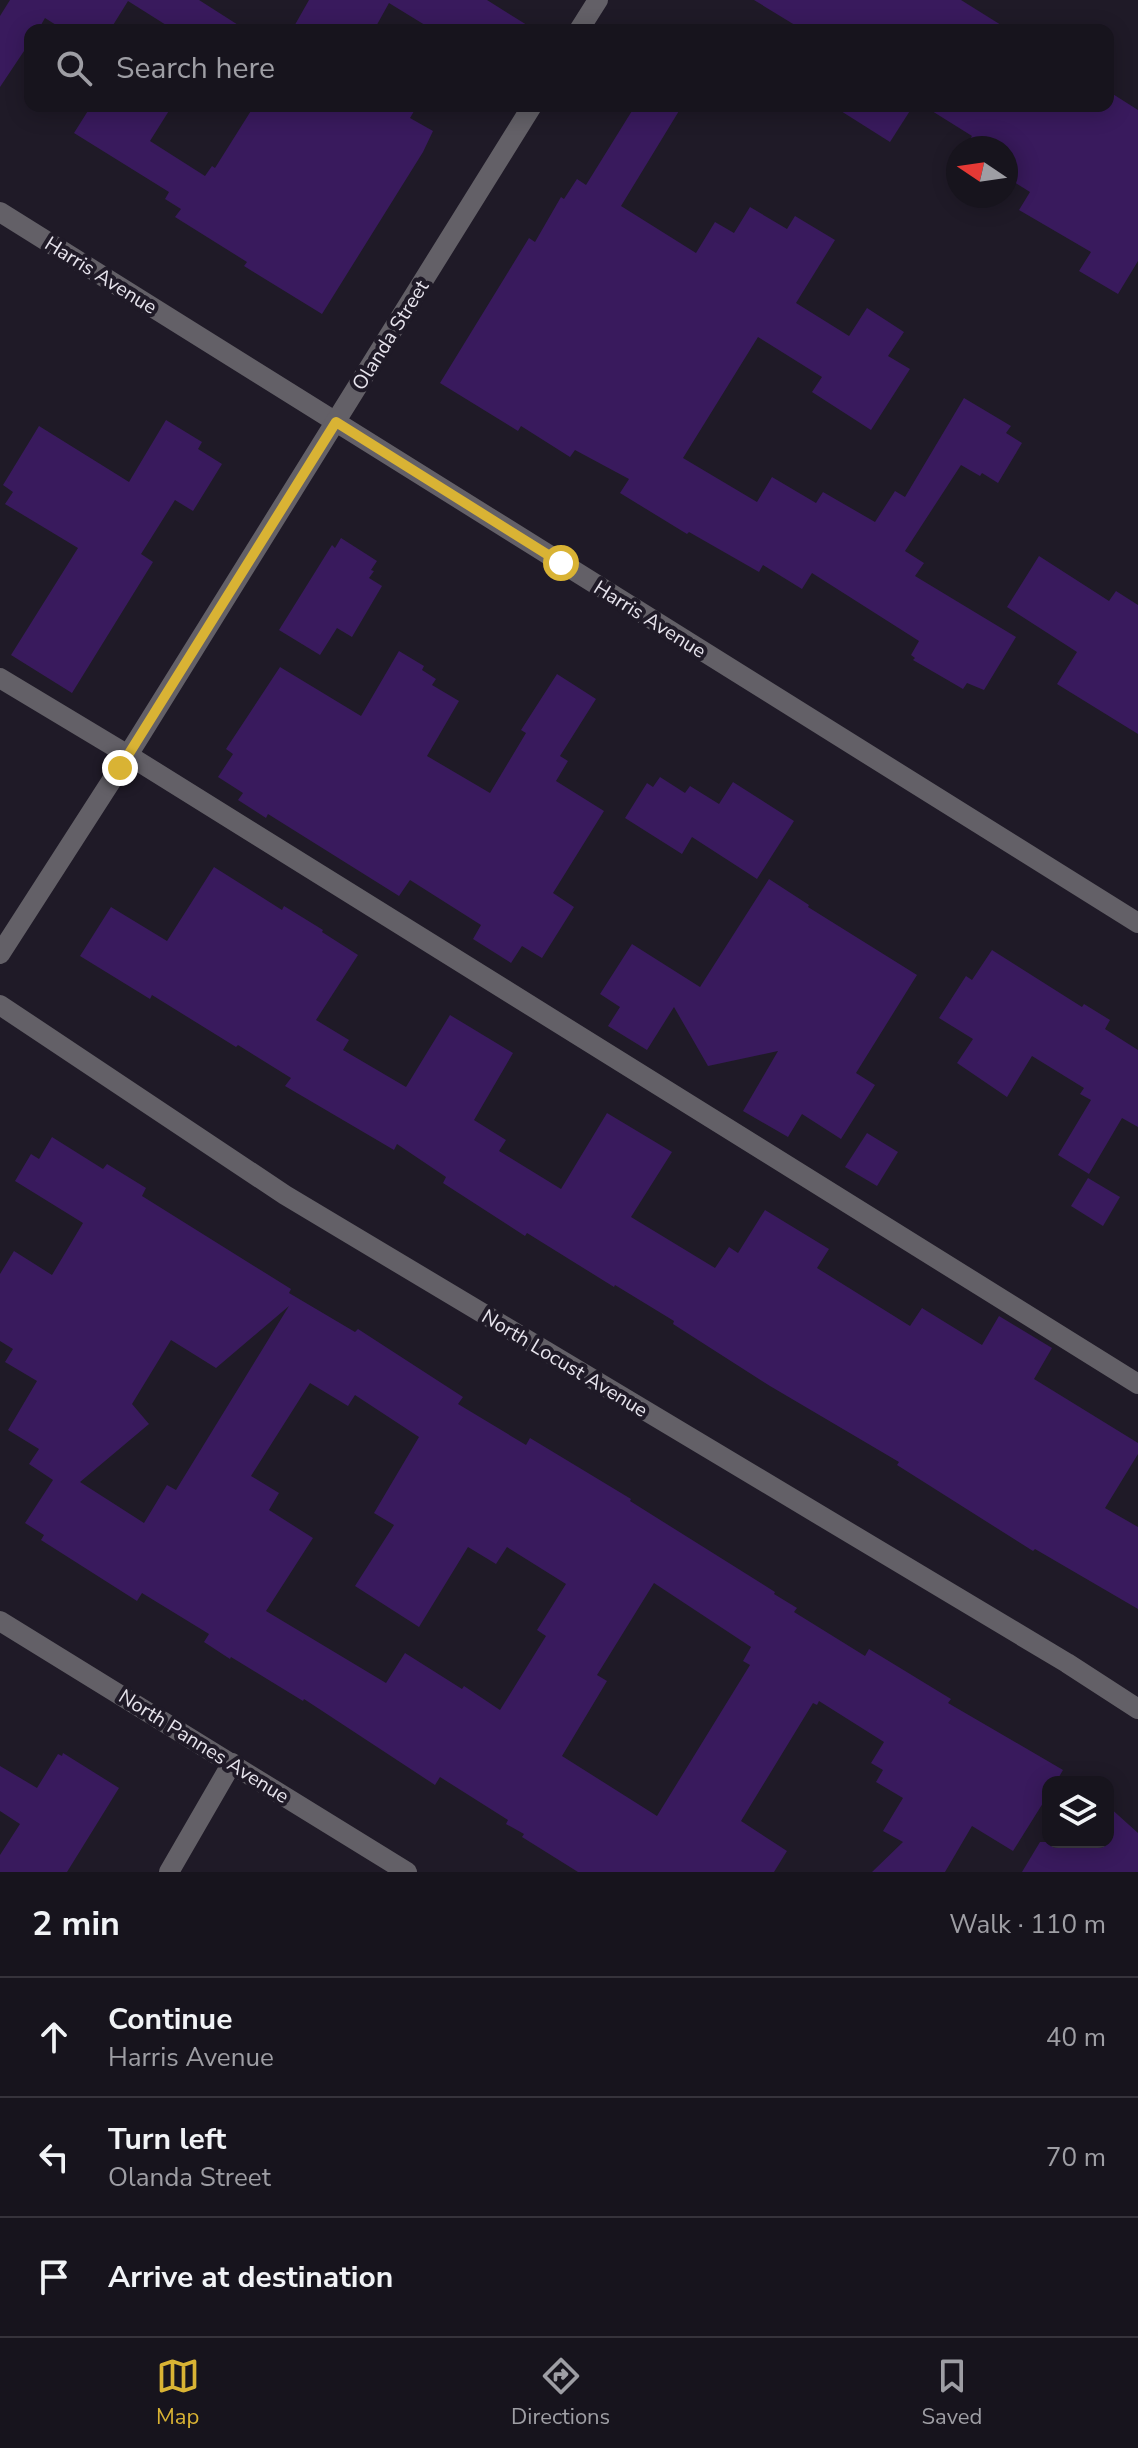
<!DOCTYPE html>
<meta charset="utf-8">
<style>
:root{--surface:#17141d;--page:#201d26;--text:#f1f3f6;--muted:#9e9ea4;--line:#36333b;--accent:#d9b334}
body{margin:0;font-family:"Nunito Sans",sans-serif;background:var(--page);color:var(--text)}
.controls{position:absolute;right:24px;bottom:24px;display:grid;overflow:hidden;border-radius:16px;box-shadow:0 4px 20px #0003}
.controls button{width:72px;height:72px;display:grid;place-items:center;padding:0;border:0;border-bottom:2px solid var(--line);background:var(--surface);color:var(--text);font:40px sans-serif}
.compass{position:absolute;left:946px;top:136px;width:72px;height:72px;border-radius:50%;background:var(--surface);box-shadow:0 4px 20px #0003;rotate:283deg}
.stop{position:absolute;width:24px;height:24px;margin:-18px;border:6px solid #d9b334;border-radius:50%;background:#fff}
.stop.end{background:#d9b334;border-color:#fff;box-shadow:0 2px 8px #0008}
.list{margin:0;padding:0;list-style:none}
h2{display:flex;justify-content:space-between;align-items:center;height:104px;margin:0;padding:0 32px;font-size:34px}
h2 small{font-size:26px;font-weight:400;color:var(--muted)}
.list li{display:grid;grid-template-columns:52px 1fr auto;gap:24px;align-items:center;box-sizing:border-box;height:120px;padding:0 32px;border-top:2px solid var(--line)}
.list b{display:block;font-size:30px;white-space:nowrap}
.list p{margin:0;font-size:26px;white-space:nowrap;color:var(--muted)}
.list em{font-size:26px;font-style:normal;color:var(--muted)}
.icon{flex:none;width:44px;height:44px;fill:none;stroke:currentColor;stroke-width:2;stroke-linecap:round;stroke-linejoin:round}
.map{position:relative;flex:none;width:1138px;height:1872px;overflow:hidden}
.search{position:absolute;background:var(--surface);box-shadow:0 4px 20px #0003;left:24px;right:24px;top:24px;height:88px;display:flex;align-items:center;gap:20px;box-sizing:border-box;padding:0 28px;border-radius:16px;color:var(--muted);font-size:30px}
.sheet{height:464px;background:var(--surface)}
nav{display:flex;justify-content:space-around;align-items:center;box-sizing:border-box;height:112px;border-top:2px solid var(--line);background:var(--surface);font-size:22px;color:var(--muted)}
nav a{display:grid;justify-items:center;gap:4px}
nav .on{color:var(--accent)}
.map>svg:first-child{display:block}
</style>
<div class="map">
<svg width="1138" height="1872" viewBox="0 0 1138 1872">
<rect width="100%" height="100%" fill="#1f1a27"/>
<!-- building -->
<g fill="#391a5d" fill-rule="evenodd">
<polygon points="10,0 199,0 246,30 174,30 128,1 110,30 64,30 45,18 38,30 30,30 30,42 0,87 0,16"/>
<polygon points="309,0 487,0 535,30 433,30 389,3 374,30 292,30"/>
<polygon points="754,0 961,0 1009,30 803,30"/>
<polygon points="1108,91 1138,110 1138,261 1118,294 1079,271 1091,252 1019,210 1030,192 1006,177 1006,148 964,148 972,136 924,106 1108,106"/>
<polygon points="91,106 172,106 150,141 205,176 212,166 215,168 254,106 417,106 410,118 433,131 423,152 322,314 244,266 247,262 175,217 181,209 165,199 169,192 74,133"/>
<polygon points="635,106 682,106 621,206 696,253 715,222 734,233 750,207 787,229 795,216 835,240 796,303 849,336 867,308 904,332 888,356 910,369 871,430 812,392 822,377 758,337 683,458 757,502 772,477 816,503 823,492 875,522 895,491 905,497 964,398 1011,426 1006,433 1022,443 998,483 982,473 980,476 961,465 905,551 924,563 915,576 1016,637 984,690 967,683 963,689 913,660 915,658 911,655 919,641 812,573 802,589 763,565 759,572 689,532 687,534 620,493 629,479 575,450 570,457 521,426 518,431 440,383 529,238 535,242 561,197 564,199 577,179 586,185"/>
<polygon points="833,106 913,106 890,142"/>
<polygon points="166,420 202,442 198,449 222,464 193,511 175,500 141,554 153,562 72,693 11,655 78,548 5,504 13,492 3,485 39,426 129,482"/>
<polygon points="341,538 377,561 371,570 374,571 369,578 382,586 352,637 337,628 320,655 279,630 332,545 335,548"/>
<polygon points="1039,556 1109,601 1116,591 1138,605 1138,734 1057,684 1077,652 1007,607"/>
<polygon points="399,651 424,666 422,670 436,679 432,685 459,701 427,756 490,793 526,733 521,730 557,674 596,699 560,756 568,761 556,781 604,811 553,893 574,907 542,958 522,946 511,963 473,939 481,925 410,880 399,896 268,814 266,818 238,800 243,793 218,777 233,754 226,749 280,667 361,716"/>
<polygon points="660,777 685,793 690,786 719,804 733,782 794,821 757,879 692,837 682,854 625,818 647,783 653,787"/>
<polygon points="214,867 282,910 284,906 323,930 322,932 358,955 316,1020 349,1040 343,1050 406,1087 450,1015 513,1053 474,1120 506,1140 499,1151 561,1189 607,1113 672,1152 631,1217 715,1268 729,1247 738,1253 765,1210 829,1249 817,1268 910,1326 922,1308 982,1345 999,1316 1052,1348 1034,1379 1138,1443 1138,1454 1105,1508 1138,1527 1138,1609 1035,1549 1033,1551 897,1465 899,1462 770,1386 673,1324 674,1321 615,1285 614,1287 527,1233 525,1236 443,1183 446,1177 397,1144 394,1150 285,1086 291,1078 238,1045 236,1047 152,995 150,999 80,956 111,907 167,941"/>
<polygon points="769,879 809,905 808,907 917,975 856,1073 875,1085 841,1139 802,1114 788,1137 743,1111 778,1051 708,1066 674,1007 647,1050 608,1026 620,1007 600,994 632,944 700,987"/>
<polygon points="992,950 1082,1007 1084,1004 1110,1020 1105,1029 1138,1050 1138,1127 1122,1118 1089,1174 1058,1155 1091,1100 1080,1094 1084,1088 1032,1056 1007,1097 957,1063 973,1039 939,1018 966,976 972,980"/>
<polygon points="867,1133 898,1152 877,1186 845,1167"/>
<path d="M52 1137 103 1169 107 1164 146 1188 142 1196 291 1289 289 1293 355 1332 358 1329 463 1397 458 1404 526 1445 530 1438 631 1499 630 1501 775 1592 774 1594 797 1608 794 1612 865 1656 869 1649 951 1699 948 1703 1063 1770 1056 1782H1048V1795L1013 1851 972 1826 945 1872H872L903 1842 883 1831 903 1798 876 1782 883 1770 871 1763 884 1742 819 1701 817 1705 813 1703 741 1821 787 1851 774 1872H578L522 1837 524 1834 506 1824 508 1820 440 1777 435 1785 304 1699 303 1701 231 1657 230 1659 204 1642 209 1634 142 1593 137 1601 41 1540 44 1535 25 1523 53 1480 29 1464 39 1449 8 1430 37 1381 5 1362 13 1349 0 1341V1274L14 1251 52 1275 83 1223 15 1181 31 1154 39 1159ZM289 1306 176 1490 167 1485 144 1523 80 1482 149 1424 132 1404 171 1340 216 1368ZM310 1383 348 1406 355 1395 419 1437 374 1513 394 1525 355 1586 419 1627 468 1547 496 1564 507 1547 566 1584 537 1630 546 1636 500 1710 464 1686 462 1689 405 1653 386 1683 266 1611 313 1538 269 1510 279 1493 251 1476ZM654 1583 751 1647 743 1661 750 1665 657 1816 562 1756 607 1681 597 1675Z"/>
<polygon points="1088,1178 1120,1197 1103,1226 1071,1206"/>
<polygon points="63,1753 119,1788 67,1872 0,1872 0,1855 20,1824 0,1811 0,1766 37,1788 58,1754 62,1756"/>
<polygon points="1108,1806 1138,1833 1138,1872 1022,1872 1040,1842 1108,1842"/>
</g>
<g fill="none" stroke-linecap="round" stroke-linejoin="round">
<!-- minor -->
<g stroke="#636067" stroke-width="20">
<polyline points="579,30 598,0"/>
<polyline points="0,212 1138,923"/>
<polyline points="0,678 128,755 1138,1384"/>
<polyline points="0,954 128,755 532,106"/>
<polyline points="0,1005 285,1195 1067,1663 1138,1709"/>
<polyline points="0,1621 407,1872"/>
<polyline points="169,1872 232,1763"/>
</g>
</g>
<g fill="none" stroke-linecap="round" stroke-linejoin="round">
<!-- route -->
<polyline stroke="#d9b334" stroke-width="10" points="120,768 336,422 561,563"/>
</g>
<g text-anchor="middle" stroke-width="8" stroke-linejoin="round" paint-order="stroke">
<!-- street labels -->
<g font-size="20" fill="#e6e3ec" stroke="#1f1a27">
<text transform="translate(101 275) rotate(32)" y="7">Harris Avenue</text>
<text transform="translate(390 335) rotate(-58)" y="7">Olanda Street</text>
<text transform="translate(650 619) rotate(32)" y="7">Harris Avenue</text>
<text transform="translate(565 1363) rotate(31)" y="7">North Locust Avenue</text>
<text transform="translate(204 1746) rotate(32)" y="7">North Pannes Avenue</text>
</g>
</g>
</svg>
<div class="controls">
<button><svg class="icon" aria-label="layers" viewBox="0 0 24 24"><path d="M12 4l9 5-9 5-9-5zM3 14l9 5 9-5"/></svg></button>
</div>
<svg class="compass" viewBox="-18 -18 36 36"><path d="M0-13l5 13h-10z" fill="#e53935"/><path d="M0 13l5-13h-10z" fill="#9e9ea4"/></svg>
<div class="stop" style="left:561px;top:563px"></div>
<div class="stop end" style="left:120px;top:768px"></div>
<div class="search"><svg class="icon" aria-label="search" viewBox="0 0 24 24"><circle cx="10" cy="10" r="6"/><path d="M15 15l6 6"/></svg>Search here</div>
</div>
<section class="sheet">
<h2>2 min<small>Walk · 110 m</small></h2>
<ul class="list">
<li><svg class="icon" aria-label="ahead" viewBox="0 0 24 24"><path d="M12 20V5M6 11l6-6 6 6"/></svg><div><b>Continue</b><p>Harris Avenue</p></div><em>40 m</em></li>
<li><svg class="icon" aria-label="left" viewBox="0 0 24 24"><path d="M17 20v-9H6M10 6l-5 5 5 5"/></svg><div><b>Turn left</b><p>Olanda Street</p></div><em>70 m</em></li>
<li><svg class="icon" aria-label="arrive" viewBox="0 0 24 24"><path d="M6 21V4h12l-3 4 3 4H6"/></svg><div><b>Arrive at destination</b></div></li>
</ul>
</section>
<nav>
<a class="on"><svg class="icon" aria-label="map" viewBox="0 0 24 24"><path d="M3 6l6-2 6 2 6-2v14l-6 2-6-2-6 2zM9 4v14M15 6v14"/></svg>Map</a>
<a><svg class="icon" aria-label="directions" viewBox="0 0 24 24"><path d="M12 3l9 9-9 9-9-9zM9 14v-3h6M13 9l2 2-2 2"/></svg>Directions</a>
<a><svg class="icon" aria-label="saved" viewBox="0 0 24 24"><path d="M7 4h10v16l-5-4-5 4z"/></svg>Saved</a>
</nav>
